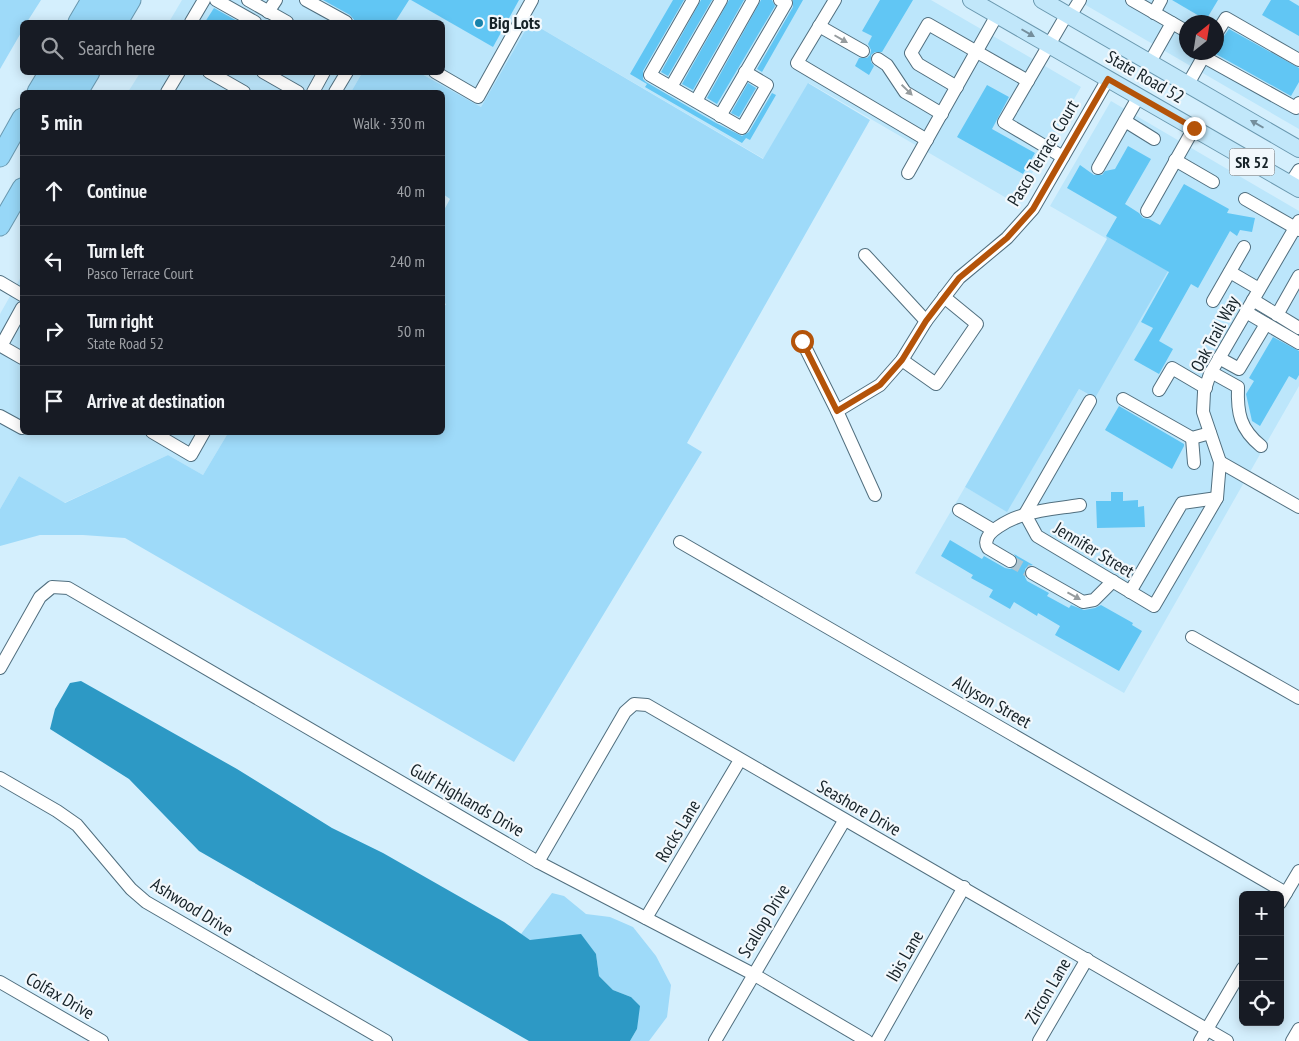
<!DOCTYPE html>
<meta charset="utf-8">
<style>
:root{--surface:#171b24;--page:#242831;--text:#f1f3f6;--muted:#9ea1a6;--line:#363941}
body{margin:0;font-family:"PT Sans Narrow",sans-serif;background:var(--page);color:var(--text)}
.controls{position:absolute;right:15px;bottom:15px;display:grid;overflow:hidden;border-radius:8px;box-shadow:0 2px 12px #0003}
.controls button{width:45px;height:45px;display:grid;place-items:center;padding:0;border:0;border-bottom:1px solid var(--line);background:var(--surface);color:var(--text);font:25px sans-serif}
.compass{position:absolute;left:1179px;top:15px;width:45px;height:45px;border-radius:50%;background:var(--surface);box-shadow:0 2px 12px #0003;rotate:30deg}
.stop{position:absolute;width:15px;height:15px;margin:-11px;border:4px solid #b45309;border-radius:50%;background:#fff}
.stop.end{background:#b45309;border-color:#fff;box-shadow:0 1px 5px #0008}
.list{margin:0;padding:0;list-style:none}
h2{display:flex;justify-content:space-between;align-items:center;height:65px;margin:0;padding:0 20px;font-size:21px}
h2 small{font-size:16px;font-weight:400;color:var(--muted)}
.list li{display:grid;grid-template-columns:32px 1fr auto;gap:15px;align-items:center;box-sizing:border-box;height:70px;padding:0 20px;border-top:1px solid var(--line)}
.list b{display:block;font-size:19px;white-space:nowrap}
.list p{margin:0;font-size:16px;white-space:nowrap;color:var(--muted)}
.list em{font-size:16px;font-style:normal;color:var(--muted)}
.icon{flex:none;width:28px;height:28px;fill:none;stroke:currentColor;stroke-width:2;stroke-linecap:round;stroke-linejoin:round}
.map{position:relative;flex:none;width:1299px;height:1041px;overflow:hidden}
.search{position:absolute;background:var(--surface);box-shadow:0 2px 12px #0003;left:20px;top:20px;width:425px;height:55px;display:flex;align-items:center;gap:12px;box-sizing:border-box;padding:0 18px;border-radius:8px;color:var(--muted);font-size:19px}
.panel{position:absolute;background:var(--surface);box-shadow:0 2px 12px #0003;left:20px;top:90px;width:425px;height:345px;border-radius:8px}
.map>svg:first-child{display:block}
</style>
<div class="map">
<svg width="1299" height="1041" viewBox="0 0 1299 1041">
<rect width="100%" height="100%" fill="#d4effd"/>
<!-- built -->
<g fill="#bce6fb" fill-rule="evenodd">
<polygon points="182,0 931,0 1081,87 1015,203 809,83 764,159 530,22 481,107 420,73 442,72 442,22 169,22"/>
<path d="M1077 0H1299V129ZM1186 22H1216V52H1186Z"/>
<polygon points="140,73 362,73 351,92 128,92"/>
<polygon points="1111,101 1299,211 1299,386 1124,693 915,573 965,487 1007,511 1079,389 1094,398 1107,239 1050,206"/>
<polygon points="22,275 22,432 228,433 203,475 168,455 64,503 19,476 0,509 0,314"/>
</g>
<!-- green -->
<g fill="#9edaf9">
<polygon points="0,0 41,0 27,22 22,22 22,31 0,69"/>
<polygon points="530,22 763,159 808,83 870,120 687,443 702,452 514,762 125,538 83,535 40,535 0,546 0,509 19,476 65,503 168,455 203,475 228,433 442,432 442,310 446,304 442,302 443,212 450,199 443,194 442,92 351,92 362,73 420,73 481,107"/>
<polygon points="1106,236 1168,271 1095,398 1079,389 1007,512 965,487 1107,239"/>
<polygon points="552,893 564,896 586,914 610,917 633,927 656,956 671,985 667,1017 649,1041 630,1041 637,1029 631,997 613,990 599,976 596,954 530,940 521,934"/>
</g>
<!-- water -->
<polygon fill="#2d99c5" points="81,681 237,769 332,828 383,853 504,922 530,940 581,934 596,954 599,976 613,990 631,997 640,1006 637,1029 630,1041 529,1041 199,851 129,779 50,729 55,709 70,683"/>
<!-- building -->
<g fill="#61c6f4">
<polygon points="323,0 409,0 395,22 356,22 350,15"/>
<polygon points="411,0 519,0 493,47"/>
<polygon points="673,0 684,0 643,71 643,79 646,82 716,123 742,136 749,132 772,93 776,95 750,140 746,138 742,143 645,87 647,84 630,74"/>
<polygon points="701,0 712,0 668,76 661,72"/>
<polygon points="729,0 744,0 693,90 682,84"/>
<polygon points="761,0 772,0 775,6 717,104 707,98"/>
<polygon points="793,0 803,0 762,72 757,69 793,7"/>
<polygon points="880,0 913,0 882,52 875,52 871,55 871,62 874,66 869,75 855,66 859,58 867,58 870,55 871,50 868,44 872,36 862,31"/>
<polygon points="1172,0 1218,0 1206,20"/>
<polygon points="1271,0 1289,0 1299,6 1299,36 1262,15"/>
<polygon points="214,8 239,22 205,22"/>
<polygon points="1229,29 1299,68 1299,82 1291,96 1214,53 1216,52 1216,47"/>
<polygon points="748,83 756,88 739,117 731,113"/>
<polygon points="987,85 1009,97 992,129 1035,153 1023,174 957,137"/>
<polygon points="1128,146 1151,159 1125,204 1139,213 1143,218 1149,219 1160,225 1184,184 1229,209 1227,213 1255,218 1252,232 1240,230 1237,236 1230,231 1198,288 1191,284 1159,341 1173,349 1159,374 1134,360 1153,328 1141,322 1169,272 1106,236 1117,217 1067,188 1080,165 1094,175 1102,175 1105,171 1115,169"/>
<polygon points="1273,337 1299,351 1299,375 1296,380 1289,376 1260,426 1252,421 1246,394 1254,381 1249,378"/>
<polygon points="1119,406 1184,444 1184,446 1172,469 1105,430"/>
<polygon points="1111,492 1123,492 1123,501 1138,500 1138,507 1144,506 1145,527 1097,528 1096,501 1111,501"/>
<polygon points="950,540 982,559 984,556 1005,568 1010,569 1017,566 1018,561 1014,554 1033,565 1028,566 1025,569 1025,577 1027,581 1049,593 1047,596 1069,608 1071,605 1084,610 1095,608 1101,605 1133,623 1132,625 1142,631 1119,671 1055,635 1060,626 1038,613 1037,616 1014,602 1010,609 989,597 993,590 971,578 973,575 941,556"/>
</g>
<g fill="none" stroke-linecap="round" stroke-linejoin="round">
<!-- minor-tunnel -->
<polyline stroke="#aec6d2" stroke-width="12" stroke-dasharray="12 6" stroke-linecap="butt" points="1010,561 1032,573"/>
<!-- minor casing -->
<g stroke="#516f7f" stroke-width="14">
<g id="minor">
<polyline points="216,0 255,22"/>
<polyline points="248,0 287,22"/>
<polyline points="306,0 346,22"/>
<polyline points="693,0 650,75 742,128 767,85 745,72"/>
<polyline points="835,0 797,63 927,140"/>
<polyline points="1132,0 1186,31"/>
<polyline points="268,12 276,0"/>
<polyline points="1154,13 1161,0"/>
<polyline points="1070,16 1080,0"/>
<polyline points="191,22 204,0"/>
<polyline points="819,26 863,51"/>
<polyline points="1216,34 1226,18 1299,60"/>
<polyline points="1204,57 1296,108 1299,103"/>
<polyline points="878,59 887,65 905,92 942,114"/>
<polyline points="1150,62 1172,23"/>
<polyline points="209,72 244,92"/>
<polyline points="263,72 298,92"/>
<polyline points="435,72 478,97 532,0"/>
<polyline points="1188,84 1206,52"/>
<polyline points="671,87 721,0"/>
<polyline points="957,87 918,64 911,53 928,24 1028,81"/>
<polyline points="167,92 179,72"/>
<polyline points="313,92 324,72"/>
<polyline points="335,92 347,72"/>
<polyline points="696,101 753,0"/>
<polyline points="720,116 786,3 780,0"/>
<polyline points="1125,121 1154,139"/>
<polyline points="1063,157 1004,122 1067,14"/>
<polyline points="1175,160 1213,182"/>
<polyline points="1098,168 1139,96"/>
<polyline points="908,173 997,15"/>
<polyline points="1290,184 1299,170"/>
<polyline points="1245,199 1299,230"/>
<polyline points="1147,211 1194,128"/>
<polyline points="865,255 926,321"/>
<polyline points="1230,272 1259,289"/>
<polyline points="0,282 22,295"/>
<polyline points="1253,300 1299,328"/>
<polyline points="1213,301 1244,247"/>
<polyline points="22,308 1,346 22,358"/>
<polyline points="1246,312 1299,343"/>
<polyline points="1277,315 1299,276"/>
<polyline points="802,341 837,411 875,495"/>
<polyline points="1219,358 1239,369 1266,324"/>
<polyline points="902,360 936,384 977,324 944,297"/>
<path d="M1211 372 1238 387C1237 413 1240 429 1261 446"/>
<polyline points="1159,390 1172,368 1206,388"/>
<polyline points="1123,399 1192,438 1210,433"/>
<polyline points="837,411 880,385 902,360 926,321 959,278 1007,238 1033,209 1108,79"/>
<polyline points="0,416 22,428"/>
<polyline points="152,432 191,455 204,432"/>
<polyline points="1192,438 1194,463"/>
<polyline points="1220,462 1299,507"/>
<polyline points="959,510 993,530"/>
<polyline points="1025,514 1037,536 1154,606 1217,498 1220,462 1203,412 1204,392 1210,374 1299,221"/>
<polyline points="1025,514 1090,401"/>
<polyline points="680,542 1286,893"/>
<path d="M1010 561 988 548C978 533 1013 518 1024 515 1042 509 1062 508 1080 505"/>
<polyline points="1032,573 1083,602 1094,600 1113,581"/>
<polyline points="1130,592 1182,503 1217,498"/>
<polyline points="1192,637 1299,698"/>
<polyline points="0,668 40,597 52,587 68,588 538,862 753,974 867,1041"/>
<polyline points="0,778 57,811 77,825 131,889 146,902 386,1041"/>
<polyline points="538,862 625,712 634,704 647,705 1227,1041"/>
<polyline points="1280,903 1299,871"/>
<polyline points="646,918 740,760"/>
<polyline points="0,982 102,1041"/>
<polyline points="715,1041 844,821"/>
<polyline points="877,1041 964,887"/>
<polyline points="1039,1041 1087,959"/>
<polyline points="1200,1041 1243,968"/>
<polyline points="1292,1041 1299,1029"/>
</g>
</g>
<!-- major casing -->
<g stroke="#6a98af" stroke-width="18">
<g id="major">
<polyline points="971,0 1299,189"/>
<polyline points="1042,0 1299,149"/>
</g>
</g>
<!-- highway casing -->
<g stroke="#6a98af" stroke-width="21">
<g id="highway">
<polyline points="78,22 91,0"/>
<polyline points="98,22 111,0"/>
<polyline points="118,22 131,0"/>
<polyline points="37,92 49,72"/>
<polyline points="57,92 69,72"/>
<polyline points="78,92 90,72"/>
<polyline points="0,157 22,118"/>
<polyline points="0,226 22,188"/>
</g>
</g>
<!-- minor -->
<use href="#minor" stroke="#fff" stroke-width="12"/>
<!-- major -->
<use href="#major" stroke="#c1e7fa" stroke-width="16"/>
<!-- highway -->
<use href="#highway" stroke="#97d7f7" stroke-width="19"/>
</g>
<!-- one-way arrows -->
<defs><path id="oneway-solid" d="M-6-.8H1V-3.2L6.5 0L1 3.2V.8H-6Z" transform="scale(1.25)"/></defs>
<g fill="#748e9c">
<use href="#oneway-solid" transform="translate(1028 33) rotate(30)"/>
<use href="#oneway-solid" transform="translate(1257 124) rotate(-150)"/>
</g>
<g fill="#969c9e">
<use href="#oneway-solid" transform="translate(841 39) rotate(30)"/>
<use href="#oneway-solid" transform="translate(907 90) rotate(44)"/>
<use href="#oneway-solid" transform="translate(1074 596) rotate(29)"/>
</g>
<g fill="none" stroke-linecap="round" stroke-linejoin="round">
<!-- route -->
<polyline stroke="#b45309" stroke-width="6" points="802,341 837,411 880,385 902,360 926,321 959,278 1007,238 1033,209 1108,79 1194,128"/>
</g>
<!-- markers -->
<circle fill="#1882ab" stroke="#f2f8fc" stroke-width="2" cx="479" cy="23" r="5"/>
<g text-anchor="middle" stroke-width="4.5" stroke-linejoin="round" paint-order="stroke">
<!-- shield labels -->
<rect fill="#f2f8fc" stroke="#586268" stroke-width="1" x="1229.5" y="148.5" width="45" height="27" rx="4"/>
<g font-size="16" font-weight="bold" fill="#162228">
<text x="1252" y="168">SR 52</text>
</g>
<!-- poi labels -->
<g font-size="18" font-weight="bold" fill="#162228" stroke="#f2f8fc" text-anchor="start">
<text x="489" y="29">Big Lots</text>
</g>
<!-- street labels -->
<g font-size="18" fill="#162228" stroke="#f2f8fc">
<text transform="translate(1145 77) rotate(30)" y="6">State Road 52</text>
<text transform="translate(1043 153) rotate(-59)" y="6">Pasco Terrace Court</text>
<text transform="translate(1215 334) rotate(-62)" y="6">Oak Trail Way</text>
<text transform="translate(1094 550) rotate(31)" y="6">Jennifer Street</text>
<text transform="translate(992 702) rotate(30)" y="6">Allyson Street</text>
<text transform="translate(467 800) rotate(30)" y="6">Gulf Highlands Drive</text>
<text transform="translate(859 808) rotate(30)" y="6">Seashore Drive</text>
<text transform="translate(678 831) rotate(-59)" y="6">Rocks Lane</text>
<text transform="translate(192 907) rotate(32)" y="6">Ashwood Drive</text>
<text transform="translate(764 921) rotate(-59)" y="6">Scallop Drive</text>
<text transform="translate(905 956) rotate(-60)" y="6">Ibis Lane</text>
<text transform="translate(1048 991) rotate(-60)" y="6">Zircon Lane</text>
<text transform="translate(60 996) rotate(30)" y="6">Colfax Drive</text>
</g>
</g>
</svg>
<div class="controls">
<button>+</button>
<button>−</button>
<button><svg class="icon" aria-label="locate" viewBox="0 0 24 24"><circle cx="12" cy="12" r="6"/><path d="M12 2v4M12 18v4M2 12h4M18 12h4"/></svg></button>
</div>
<svg class="compass" viewBox="-18 -18 36 36"><path d="M0-13l5 13h-10z" fill="#e53935"/><path d="M0 13l5-13h-10z" fill="#9ea1a6"/></svg>
<div class="stop" style="left:802px;top:341px"></div>
<div class="stop end" style="left:1194px;top:128px"></div>
<div class="search"><svg class="icon" aria-label="search" viewBox="0 0 24 24"><circle cx="10" cy="10" r="6"/><path d="M15 15l6 6"/></svg>Search here</div>
<section class="panel">
<h2>5 min<small>Walk · 330 m</small></h2>
<ul class="list">
<li><svg class="icon" aria-label="ahead" viewBox="0 0 24 24"><path d="M12 20V5M6 11l6-6 6 6"/></svg><div><b>Continue</b></div><em>40 m</em></li>
<li><svg class="icon" aria-label="left" viewBox="0 0 24 24"><path d="M17 20v-9H6M10 6l-5 5 5 5"/></svg><div><b>Turn left</b><p>Pasco Terrace Court</p></div><em>240 m</em></li>
<li><svg class="icon" aria-label="right" viewBox="0 0 24 24"><path d="M7 20v-9h11M14 6l5 5-5 5"/></svg><div><b>Turn right</b><p>State Road 52</p></div><em>50 m</em></li>
<li><svg class="icon" aria-label="arrive" viewBox="0 0 24 24"><path d="M6 21V4h12l-3 4 3 4H6"/></svg><div><b>Arrive at destination</b></div></li>
</ul>
</section>
</div>
